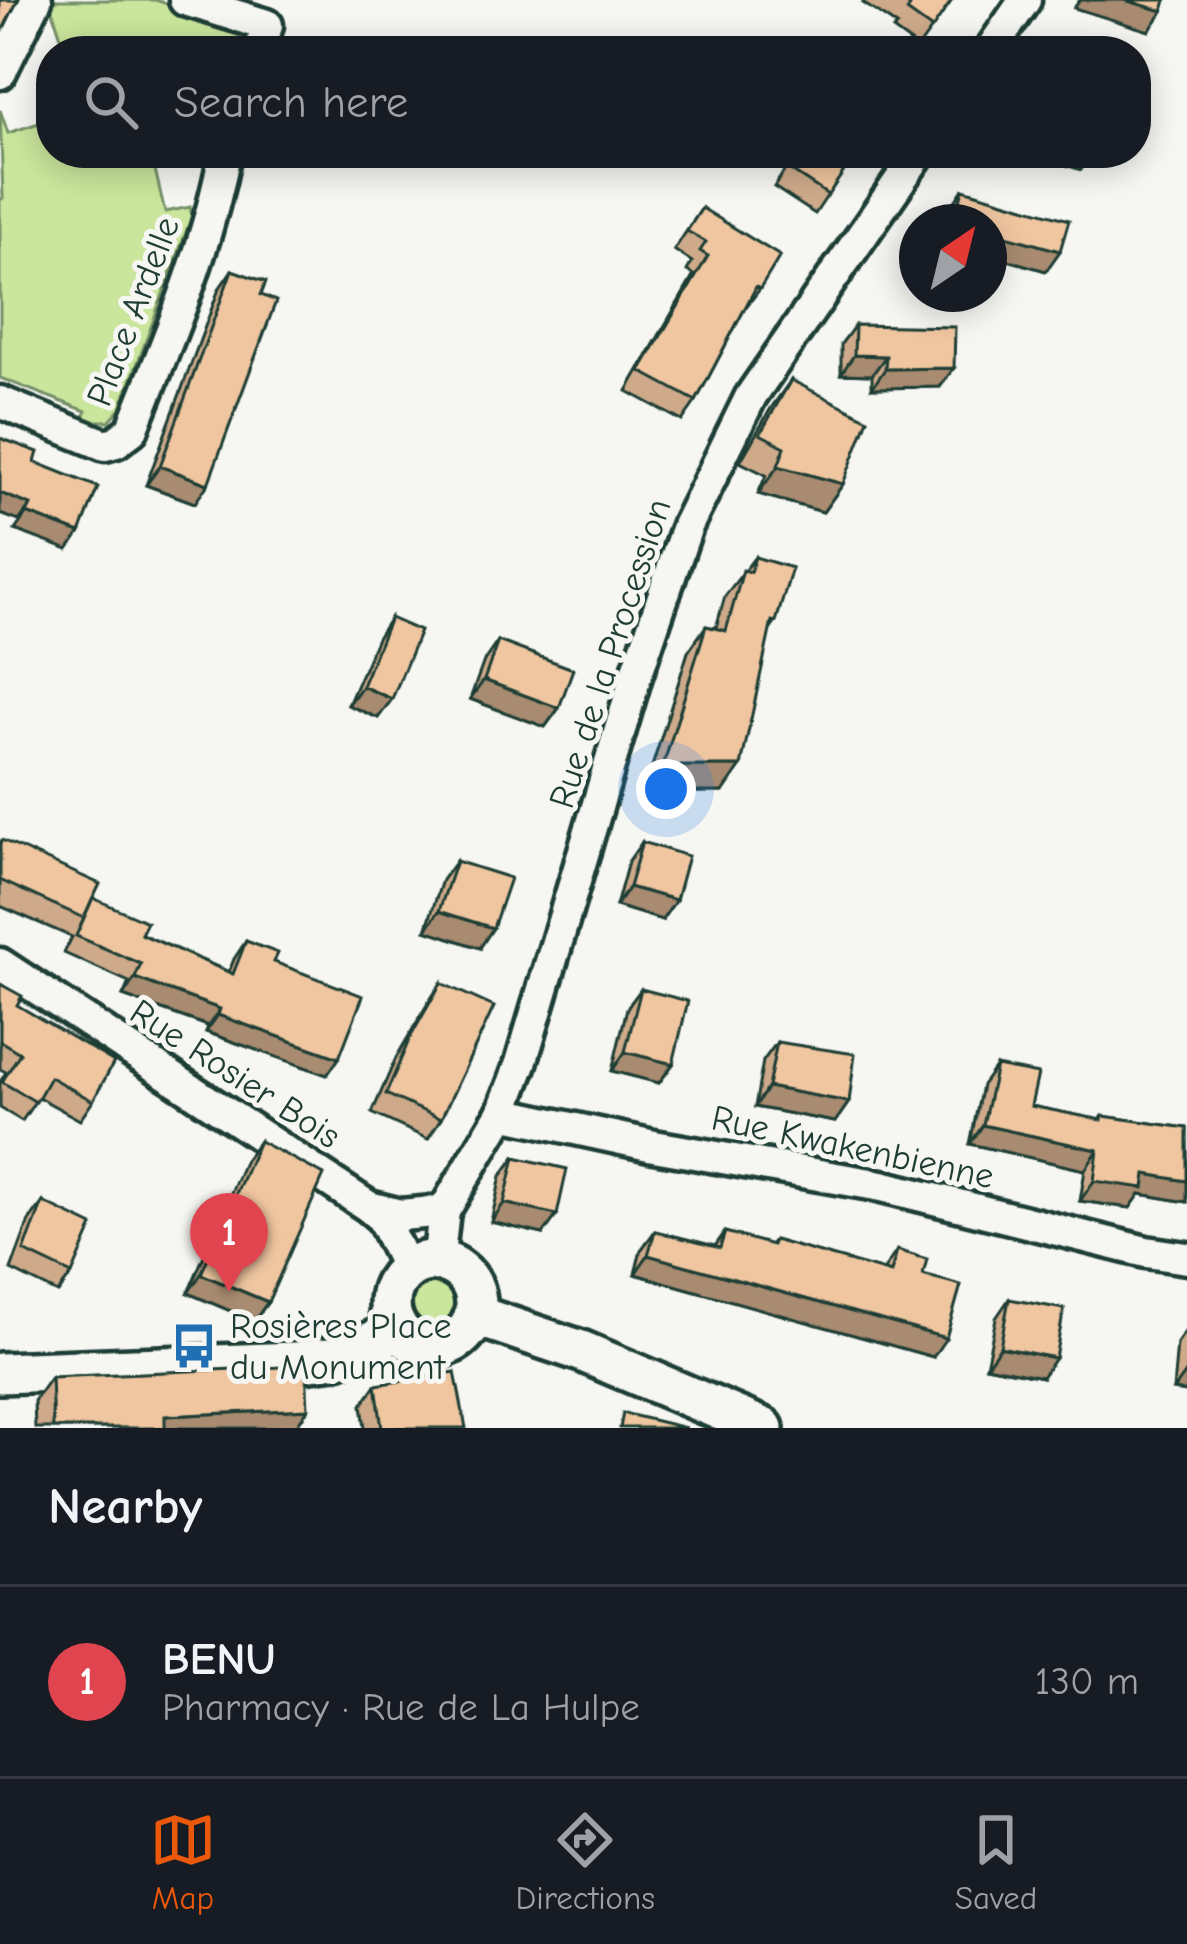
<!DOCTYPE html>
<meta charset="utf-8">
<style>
:root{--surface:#171b24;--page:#242831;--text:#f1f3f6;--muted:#9ea1a6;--line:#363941;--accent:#ea580c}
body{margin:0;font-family:"Comic Neue",sans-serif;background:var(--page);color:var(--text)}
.compass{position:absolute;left:899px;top:204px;width:108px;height:108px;border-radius:50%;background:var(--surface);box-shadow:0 6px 30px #0003;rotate:35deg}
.you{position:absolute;left:666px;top:789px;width:42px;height:42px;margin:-30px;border:9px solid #fff;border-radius:50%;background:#1a73e8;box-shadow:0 0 0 18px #1a73e833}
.badge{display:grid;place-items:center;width:78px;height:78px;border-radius:50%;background:var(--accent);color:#fff;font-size:39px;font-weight:700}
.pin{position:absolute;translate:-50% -99px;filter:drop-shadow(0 3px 6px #0008)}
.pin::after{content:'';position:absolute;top:63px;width:42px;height:36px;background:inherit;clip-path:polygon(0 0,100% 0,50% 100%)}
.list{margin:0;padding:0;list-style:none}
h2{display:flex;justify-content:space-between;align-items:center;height:156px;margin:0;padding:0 48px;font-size:51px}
h2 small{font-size:39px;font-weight:400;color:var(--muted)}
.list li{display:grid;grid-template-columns:78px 1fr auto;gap:36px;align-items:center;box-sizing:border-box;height:192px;padding:0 48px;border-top:3px solid var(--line)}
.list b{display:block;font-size:45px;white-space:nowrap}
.list p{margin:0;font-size:39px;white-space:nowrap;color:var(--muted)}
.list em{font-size:39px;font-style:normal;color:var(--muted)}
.icon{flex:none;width:66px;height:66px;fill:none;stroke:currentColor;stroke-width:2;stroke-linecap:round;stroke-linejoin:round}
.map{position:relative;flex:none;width:1187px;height:1428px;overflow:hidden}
.search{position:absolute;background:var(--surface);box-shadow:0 6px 30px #0003;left:36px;right:36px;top:36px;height:132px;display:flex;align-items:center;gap:30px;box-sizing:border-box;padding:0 42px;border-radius:48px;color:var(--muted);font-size:45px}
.sheet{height:348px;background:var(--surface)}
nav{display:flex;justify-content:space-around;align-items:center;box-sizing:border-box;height:168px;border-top:3px solid var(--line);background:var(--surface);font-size:33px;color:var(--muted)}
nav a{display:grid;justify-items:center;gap:6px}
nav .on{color:var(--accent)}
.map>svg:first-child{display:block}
</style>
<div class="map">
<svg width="1187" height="1428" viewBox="0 0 1187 1428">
<rect width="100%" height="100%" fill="#f6f6f2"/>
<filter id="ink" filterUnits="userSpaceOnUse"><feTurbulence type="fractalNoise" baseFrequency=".00833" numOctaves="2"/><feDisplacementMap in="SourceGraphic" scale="24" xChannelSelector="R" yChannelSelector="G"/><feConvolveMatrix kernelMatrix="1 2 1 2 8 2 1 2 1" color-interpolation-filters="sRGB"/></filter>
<g filter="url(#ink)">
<!-- green -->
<g fill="#cae59c" stroke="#749168" stroke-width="3">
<polygon points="49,0 155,0 255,31 248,51 92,51 88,39 64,46"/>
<polygon points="0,110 8,133 51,119 51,153 151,153 165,212 190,207 192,216 121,408 109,421 83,421 86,411 0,378 0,200 3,198"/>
<circle cx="433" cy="1303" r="21"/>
</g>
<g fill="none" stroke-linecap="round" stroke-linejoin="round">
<!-- minor casing -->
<g stroke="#1f3d34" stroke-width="39">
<g id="minor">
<polyline points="185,0 267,25 260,51"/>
<polyline points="990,51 1025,0"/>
<polyline points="0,73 36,0"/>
<path d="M0 402 105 445 116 442 132 430C168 339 207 250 225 153"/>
<polyline points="0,964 369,1207 382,1218 406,1267"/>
<polyline points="502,1113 654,1146 882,1186 1146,1252 1187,1258"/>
<polyline points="369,1207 401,1215 444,1211"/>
<polyline points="438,1263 444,1211 502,1113 521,1063 636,676 687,526 751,396 919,153"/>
</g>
</g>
<!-- tertiary casing -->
<g stroke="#1f3d34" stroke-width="48">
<g id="tertiary">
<circle cx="433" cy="1304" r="43"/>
<polyline points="477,1316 581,1351 763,1428"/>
<polyline points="0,1373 295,1362 336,1357 398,1331"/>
</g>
</g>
<!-- minor -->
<use href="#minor" stroke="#f6f6f2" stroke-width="30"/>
<!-- tertiary -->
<use href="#tertiary" stroke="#f6f6f2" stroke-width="39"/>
</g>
<!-- wall -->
<g fill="#ceaa8a" stroke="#1f3d34" stroke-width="3">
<polygon points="866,0 952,0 918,48 893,30 897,26 863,3"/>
<polygon points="796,153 856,153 815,214 774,187"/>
<polygon points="963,189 1046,271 991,255 989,258 989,222 946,222 950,209"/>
<polygon points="702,208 760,289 745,308 696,401 682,421 627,391 694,275 687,271 692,262 674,250"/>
<polygon points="232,270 261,295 195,503 146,485 219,289"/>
<polygon points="855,325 954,368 940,387 872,388 872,375 841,374 841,344"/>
<polygon points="791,380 843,484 823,512 758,494 766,475 740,462 771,408"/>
<polygon points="755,557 776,622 770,630 723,792 644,792 688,652 706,626 716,628 725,596"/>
<polygon points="390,618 392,699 378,718 348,705 377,638"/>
<polygon points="498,641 559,708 545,727 470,699 484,661"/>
<polygon points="642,842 662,920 616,906 628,862"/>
<polygon points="0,843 93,898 141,934 229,972 234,959 246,941 274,962 339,1058 327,1075 206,1032 208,1026 123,996 129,982 64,953 72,937 0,906"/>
<polygon points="456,861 480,948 426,930 442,880"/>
<polygon points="441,983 441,1119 428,1139 372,1113 396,1058 428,1003"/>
<polygon points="0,984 93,1101 80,1120 38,1097 22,1121 0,1108 0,1082 6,1072 0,1069"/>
<polygon points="641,989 673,1064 659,1083 612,1071 627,1008"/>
<polygon points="777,1042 849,1102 835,1122 755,1107 763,1061"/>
<polygon points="996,1066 1031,1106 1100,1120 1103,1116 1187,1128 1187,1202 1140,1194 1130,1208 1080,1201 1085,1170 970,1144 982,1085"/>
<polygon points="259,1141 268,1302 254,1321 188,1293 245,1160"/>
<polygon points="515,1157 543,1234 491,1222 501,1176"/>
<polygon points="43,1202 72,1274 58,1293 11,1270 29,1221"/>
<polygon points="655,1231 715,1246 725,1232 770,1245 774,1240 883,1271 897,1250 923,1275 933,1357 635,1274 641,1250"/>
<polygon points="1009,1299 1042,1377 986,1366 996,1318"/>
<polygon points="1187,1329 1187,1392 1173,1390 1177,1343"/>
<polygon points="51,1377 308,1409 295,1428 35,1428 34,1401"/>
<polygon points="376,1385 466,1428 365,1428 362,1405"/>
</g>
<!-- shaded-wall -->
<g fill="#a88b70" stroke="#1f3d34" stroke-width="3">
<polygon points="1080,0 1125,0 1163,11 1149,31 1074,8"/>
<polygon points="1030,153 1094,153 1081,170"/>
<polygon points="989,235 1003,235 1060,251 1046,271 991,255 989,258"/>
<polygon points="854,355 886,356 872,375 841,374"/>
<polygon points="954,368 940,387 872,388 885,369"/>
<polygon points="160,466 208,484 195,503 146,485"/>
<polygon points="778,466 843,484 823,512 758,494"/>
<polygon points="0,493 31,505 19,521 0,514"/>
<polygon points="27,513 80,533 68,550 15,530"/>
<polygon points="484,680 559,708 545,727 470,699"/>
<polygon points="362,686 392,699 378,718 348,705"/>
<polygon points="663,766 741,766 723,792 644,792"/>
<polygon points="629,887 676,900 662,920 616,906"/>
<polygon points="439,911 493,928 480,948 426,930"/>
<polygon points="135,978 220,1009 208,1026 123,996"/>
<polygon points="218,1015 339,1058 327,1075 206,1032"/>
<polygon points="625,1052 673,1064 659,1083 612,1071"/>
<polygon points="768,1087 849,1102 835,1122 755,1107"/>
<polygon points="983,1125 1098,1150 1085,1170 970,1144"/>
<polygon points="1146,1174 1187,1181 1187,1202 1140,1194 1130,1208 1080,1201 1094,1181"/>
<polygon points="504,1203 557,1215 543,1234 491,1222"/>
<polygon points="648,1255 946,1338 933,1357 635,1274"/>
<polygon points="201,1274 268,1302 254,1321 188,1293"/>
<polygon points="1000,1347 1055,1358 1042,1377 986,1366"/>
<polygon points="1187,1371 1187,1392 1173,1390"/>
<polygon points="308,1409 295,1428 157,1428 165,1416"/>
</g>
<!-- building -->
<g fill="#f0c6a0" stroke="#1f3d34" stroke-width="3">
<polygon points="0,0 18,0 0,35"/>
<polygon points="901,0 952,0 932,29 907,11 910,6"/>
<polygon points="1125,0 1166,0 1163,11"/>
<polygon points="797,153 856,153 828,195 787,168"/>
<polygon points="963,189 1069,220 1060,251 1003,235 1002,239 989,235 989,222 954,222"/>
<polygon points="702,208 780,256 760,289 756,287 696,401 640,371 708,256 700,251 706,242 687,231"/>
<polygon points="232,270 266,282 261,295 276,301 208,484 160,466"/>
<polygon points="855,325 955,327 954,368 885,369 886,356 854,355"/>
<polygon points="791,380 868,419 843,484 778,466 785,447 760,434"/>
<polygon points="0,438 38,452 35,462 98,487 80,533 27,513 31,505 0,493"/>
<polygon points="755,557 792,568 776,622 772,621 741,766 663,766 706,626 726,631 743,570 750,572"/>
<polygon points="390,618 420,631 392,699 362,686"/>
<polygon points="498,641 573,669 559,708 484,680"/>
<polygon points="2,840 100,884 84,918 0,880 0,844"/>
<polygon points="642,842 688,856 676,900 629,887"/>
<polygon points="456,861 510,878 493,928 439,911"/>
<polygon points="93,898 147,922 141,934 233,974 246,941 278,953 274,962 363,996 339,1058 218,1015 220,1009 135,978 141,964 76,936"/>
<polygon points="441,983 494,1007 441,1119 386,1094 410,1038"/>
<polygon points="0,984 22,996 17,1005 114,1062 93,1101 50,1077 36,1102 2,1082 20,1053 0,1041"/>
<polygon points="641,989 688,1001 673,1064 625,1052"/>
<polygon points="777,1042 855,1054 849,1102 768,1087"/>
<polygon points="996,1066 1038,1074 1031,1106 1102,1120 1103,1116 1187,1128 1187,1181 1146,1174 1144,1188 1094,1181 1098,1150 983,1125"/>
<polygon points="259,1141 324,1175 268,1302 201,1274"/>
<polygon points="515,1157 567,1169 557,1215 504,1203"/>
<polygon points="43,1202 93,1226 72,1274 24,1251"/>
<polygon points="655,1231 720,1248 725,1232 772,1245 774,1240 891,1273 897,1250 927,1259 923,1275 961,1285 946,1338 648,1255"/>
<polygon points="1009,1299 1064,1309 1055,1358 1000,1347"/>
<polygon points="306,1366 308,1409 165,1416 165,1428 53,1428 51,1377"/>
<polygon points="455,1372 466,1428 382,1428 376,1385"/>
<polygon points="623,1413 686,1428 620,1428"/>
</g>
</g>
<!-- icons -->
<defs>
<g id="bus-bare" transform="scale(3.6)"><path d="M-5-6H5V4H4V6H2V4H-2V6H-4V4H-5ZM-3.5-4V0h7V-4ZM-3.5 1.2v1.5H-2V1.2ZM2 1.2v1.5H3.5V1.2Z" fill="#1f6fb2" stroke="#f6f6f2" stroke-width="2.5" paint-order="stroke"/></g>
</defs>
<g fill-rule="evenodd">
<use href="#bus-bare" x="194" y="1346"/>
</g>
<g text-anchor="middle" stroke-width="10" stroke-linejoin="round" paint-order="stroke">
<!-- street labels -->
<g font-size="36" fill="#1f3d34" stroke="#f6f6f2">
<text transform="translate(132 311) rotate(-69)" y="13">Place Ardelle</text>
<text transform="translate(609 653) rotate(-72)" y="13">Rue de la Procession</text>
<text transform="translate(236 1073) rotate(33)" y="13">Rue Rosier Bois</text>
<text transform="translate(853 1146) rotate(12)" y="13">Rue Kwakenbienne</text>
</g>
<!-- poi labels -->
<g font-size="36" fill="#1f3d34" stroke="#f6f6f2" text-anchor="start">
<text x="230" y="1338">Rosières Place<tspan x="230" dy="41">du Monument</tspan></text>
</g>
</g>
</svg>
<svg class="compass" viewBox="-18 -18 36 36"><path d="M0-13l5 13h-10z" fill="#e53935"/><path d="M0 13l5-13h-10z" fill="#9ea1a6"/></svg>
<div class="you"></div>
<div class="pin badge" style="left:229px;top:1292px;background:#e0444e">1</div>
<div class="search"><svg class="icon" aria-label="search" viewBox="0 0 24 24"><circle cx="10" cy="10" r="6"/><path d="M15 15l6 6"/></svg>Search here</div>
</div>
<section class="sheet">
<h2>Nearby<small></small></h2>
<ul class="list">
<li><span class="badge" style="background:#e0444e">1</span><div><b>BENU</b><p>Pharmacy · Rue de La Hulpe</p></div><em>130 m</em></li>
</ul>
</section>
<nav>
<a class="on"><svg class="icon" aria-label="map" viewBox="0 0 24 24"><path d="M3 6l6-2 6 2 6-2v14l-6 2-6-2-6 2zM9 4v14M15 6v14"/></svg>Map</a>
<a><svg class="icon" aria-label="directions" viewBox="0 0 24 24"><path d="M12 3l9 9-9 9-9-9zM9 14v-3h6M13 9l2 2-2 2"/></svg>Directions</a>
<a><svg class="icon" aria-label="saved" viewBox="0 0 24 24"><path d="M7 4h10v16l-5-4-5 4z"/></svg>Saved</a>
</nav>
